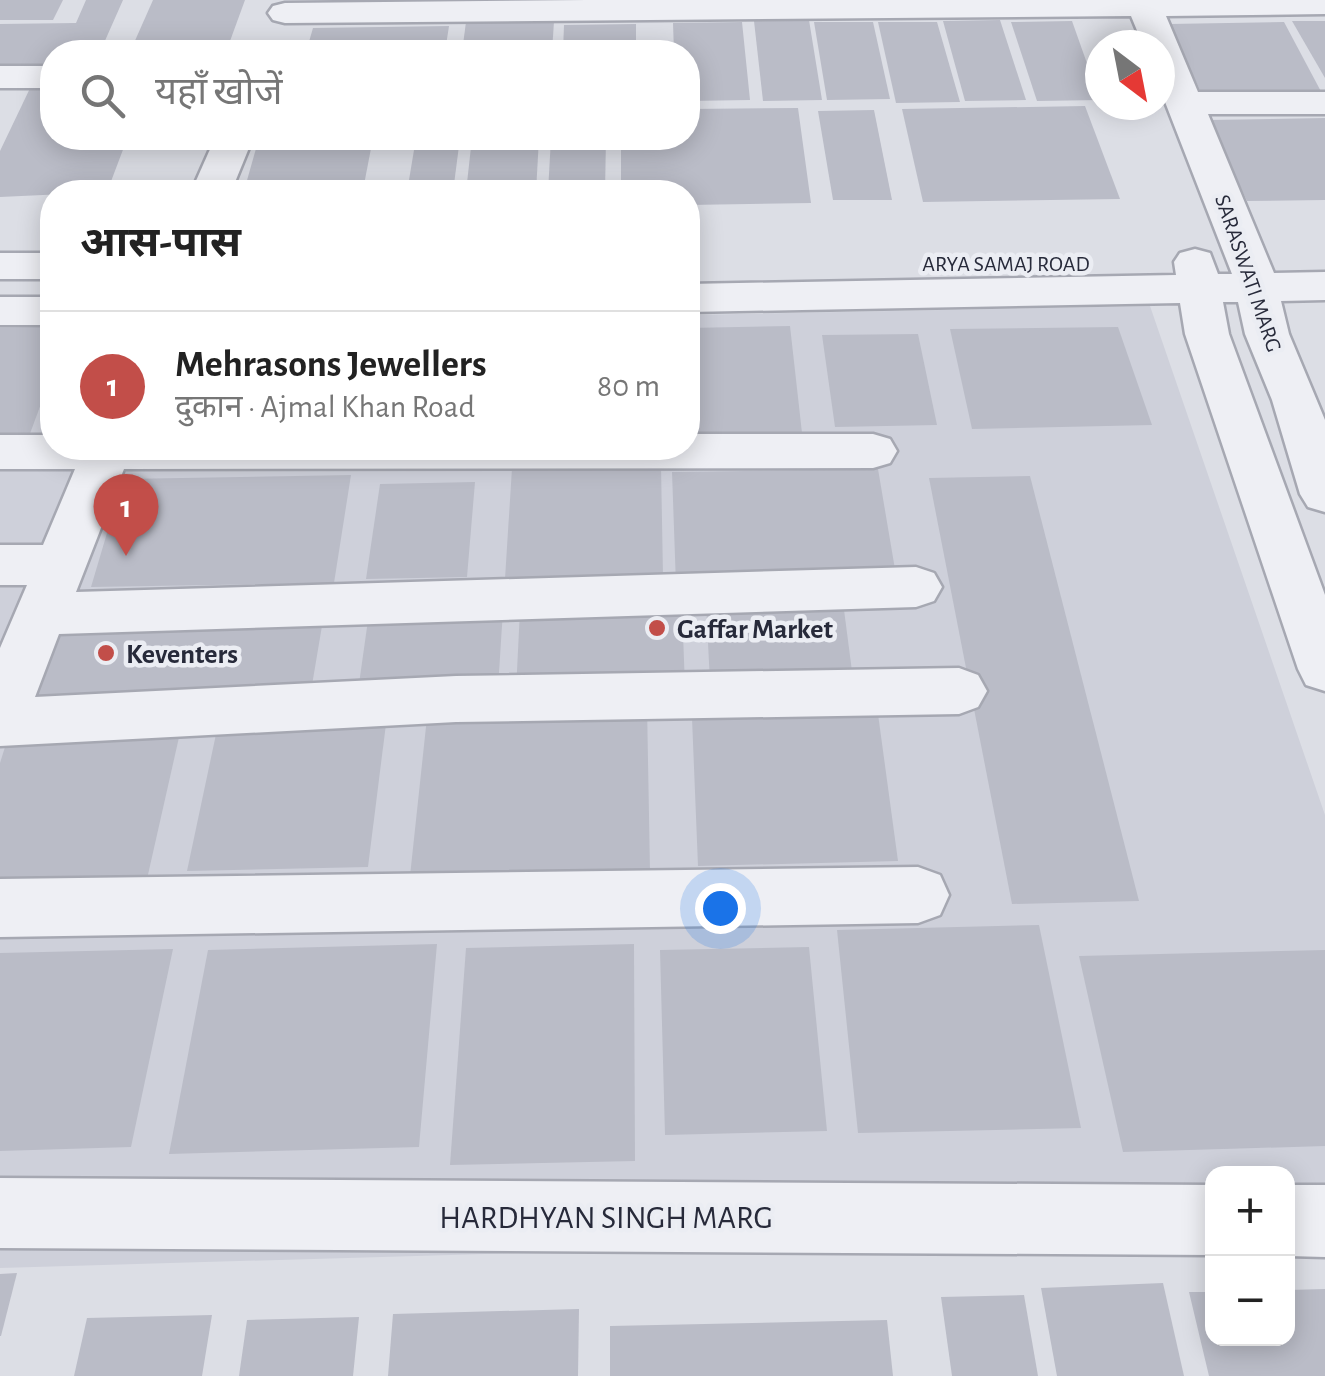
<!DOCTYPE html>
<html lang="hi">
<meta charset="utf-8">
<style>
:root{--surface:#fff;--page:#f6f6f6;--text:#222;--muted:#767676;--line:#e0e0e0;--accent:#c24e49}
body{margin:0;font-family:"Alegreya Sans","Noto Sans Devanagari",sans-serif;background:var(--page);color:var(--text)}
.controls{position:absolute;right:30px;bottom:30px;display:grid;overflow:hidden;border-radius:20px;box-shadow:0 5px 25px #0003}
.controls button{width:90px;height:90px;display:grid;place-items:center;padding:0;border:0;border-bottom:2px solid var(--line);background:var(--surface);color:var(--text);font:50px sans-serif}
.compass{position:absolute;left:1085px;top:30px;width:90px;height:90px;border-radius:50%;background:var(--surface);box-shadow:0 5px 25px #0003;rotate:148deg}
.you{position:absolute;left:720px;top:908px;width:35px;height:35px;margin:-25px;border:8px solid #fff;border-radius:50%;background:#1a73e8;box-shadow:0 0 0 15px #1a73e833}
.badge{display:grid;place-items:center;width:65px;height:65px;border-radius:50%;background:var(--accent);color:#fff;font-size:32px;font-weight:700}
.pin{position:absolute;translate:-50% -82px;filter:drop-shadow(0 2px 5px #0008)}
.pin::after{content:'';position:absolute;top:52px;width:35px;height:30px;background:inherit;clip-path:polygon(0 0,100% 0,50% 100%)}
.list{margin:0;padding:0;list-style:none}
h2{display:flex;justify-content:space-between;align-items:center;height:130px;margin:0;padding:0 40px;font-size:42px}
h2 small{font-size:32px;font-weight:400;color:var(--muted)}
.list li{display:grid;grid-template-columns:65px 1fr auto;gap:30px;align-items:center;box-sizing:border-box;height:150px;padding:0 40px;border-top:2px solid var(--line)}
.list b{display:block;font-size:38px;white-space:nowrap}
.list p{margin:0;font-size:32px;white-space:nowrap;color:var(--muted)}
.list em{font-size:32px;font-style:normal;color:var(--muted)}
.icon{flex:none;width:55px;height:55px;fill:none;stroke:currentColor;stroke-width:2;stroke-linecap:round;stroke-linejoin:round}
.map{position:relative;flex:none;width:1325px;height:1376px;overflow:hidden}
.search{position:absolute;background:var(--surface);box-shadow:0 5px 25px #0003;left:40px;top:40px;width:660px;height:110px;display:flex;align-items:center;gap:25px;box-sizing:border-box;padding:0 35px;border-radius:40px;color:var(--muted);font-size:38px}
.panel{position:absolute;background:var(--surface);box-shadow:0 5px 25px #0003;left:40px;top:180px;width:660px;height:280px;border-radius:40px}
.map>svg:first-child{display:block}
</style>
<div class="map">
<svg width="1325" height="1376" viewBox="0 0 1325 1376">
<rect width="100%" height="100%" fill="#dcdee5"/>
<!-- built -->
<polygon fill="#ced0da" points="1150,306 1325,815 1325,1230 1288,1231 1288,1174 1212,1174 1212,1233 0,1268 0,318 52,317 52,448 688,448 688,315"/>
<!-- building -->
<g fill="#babcc7">
<polygon points="0,0 63,0 53,20 0,20"/>
<polygon points="86,0 123,0 100,52 52,52 52,64 0,64 0,24 76,23"/>
<polygon points="153,0 245,0 226,52 130,52"/>
<polygon points="809,20 822,100 763,101 754,21"/>
<polygon points="1000,20 1026,100 965,101 943,21"/>
<polygon points="554,21 552,52 462,52 466,22"/>
<polygon points="1072,21 1100,100 1037,101 1011,22"/>
<polygon points="1292,21 1325,21 1325,78"/>
<polygon points="742,22 750,100 688,101 688,52 674,52 673,23"/>
<polygon points="814,22 873,22 890,99 827,100"/>
<polygon points="878,22 937,22 960,102 896,103"/>
<polygon points="1284,22 1325,99 1205,101 1169,24"/>
<polygon points="636,24 636,52 563,52 564,25"/>
<polygon points="449,26 445,52 306,52 313,28"/>
<polygon points="33,82 52,82 52,138 156,138 153,146 124,147 107,192 0,197 0,151"/>
<polygon points="1085,106 1120,199 923,202 902,109"/>
<polygon points="798,108 811,203 688,205 688,192 621,192 621,138 688,138 688,109"/>
<polygon points="874,110 892,200 833,200 818,111"/>
<polygon points="1325,118 1325,200 1247,201 1209,120"/>
<polygon points="259,138 373,138 363,190 244,191"/>
<polygon points="416,138 460,138 453,192 407,192"/>
<polygon points="472,138 539,138 536,192 466,192"/>
<polygon points="551,138 606,138 605,192 548,192"/>
<polygon points="790,326 802,433 688,435 688,328"/>
<polygon points="52,327 52,374 28,439 0,439 0,328"/>
<polygon points="1118,327 1152,425 972,429 950,329"/>
<polygon points="918,334 937,425 835,427 822,335"/>
<polygon points="661,465 663,576 505,579 512,468"/>
<polygon points="878,469 897,581 676,585 672,472"/>
<polygon points="351,475 334,583 91,587 123,479"/>
<polygon points="1030,476 1139,901 1012,904 929,478"/>
<polygon points="475,482 467,577 366,579 380,484"/>
<polygon points="843,602 853,679 710,682 706,604"/>
<polygon points="682,607 685,687 516,691 520,610"/>
<polygon points="503,610 498,688 358,691 369,613"/>
<polygon points="324,614 310,697 35,703 61,620"/>
<polygon points="647,704 650,871 410,876 428,708"/>
<polygon points="878,714 898,861 698,866 692,718"/>
<polygon points="387,716 368,867 187,871 219,720"/>
<polygon points="182,724 145,888 0,891 0,763 11,728"/>
<polygon points="1039,925 1081,1128 858,1133 837,930"/>
<polygon points="437,944 419,1147 169,1154 208,950"/>
<polygon points="634,944 635,1161 450,1165 466,948"/>
<polygon points="809,947 827,1131 665,1135 660,950"/>
<polygon points="173,949 131,1147 0,1151 0,953"/>
<polygon points="1325,950 1325,1146 1123,1152 1079,956"/>
<polygon points="17,1273 1,1336 0,1336 0,1274"/>
<polygon points="1163,1283 1184,1376 1057,1376 1041,1288"/>
<polygon points="1325,1289 1325,1376 1209,1376 1189,1292 1212,1292 1212,1338 1288,1338 1288,1290"/>
<polygon points="1024,1295 1038,1376 952,1376 941,1297"/>
<polygon points="579,1309 578,1376 388,1376 393,1314"/>
<polygon points="212,1315 202,1376 74,1376 87,1318"/>
<polygon points="359,1317 353,1376 239,1376 247,1320"/>
<polygon points="887,1320 893,1376 610,1376 610,1326"/>
</g>
<g fill="none" stroke-linecap="round" stroke-linejoin="round">
<!-- minor casing -->
<g stroke="#a6a8b2" stroke-width="5">
<g id="minor">
<polygon points="587,0 1325,0 1325,14 1166,16 1198,92 1325,92 1325,114 1208,114 1274,273 1325,272 1325,300 1281,301 1289,334 1325,420 1325,512 1308,507 1300,494 1272,400 1245,334 1238,302 1223,302 1229,334 1325,595 1325,691 1306,685 1298,669 1185,334 1180,303 688,312 688,284 1176,275 1174,262 1180,253 1195,249 1210,253 1218,274 1232,274 1160,89 1160,45 1143,45 1131,16 285,23 273,20 268,13 273,6 285,3"/>
<rect x="0" y="66" width="52" height="22"/>
<polygon points="215,138 253,138 231,192 191,192"/>
<rect x="0" y="253" width="52" height="26"/>
<rect x="0" y="297" width="52" height="28"/>
<polygon points="688,434 873,434 890,439 897,451 890,463 873,468 124,469 76,592 916,567 934,573 942,587 934,601 916,607 59,634 35,697 456,676 959,668 978,675 987,691 978,707 959,714 456,722 0,746 0,648 27,585 0,585 0,545 43,545 75,469 0,469 0,435 52,435 52,448 688,448"/>
<polygon points="918,867 940,875 949,895 940,915 918,923 0,937 0,879"/>
<polygon points="0,1178 1212,1185 1212,1255 0,1248"/>
<polygon points="1288,1185 1325,1185 1325,1257 1288,1256"/>
</g>
</g>
<!-- minor -->
<use href="#minor" fill="#eeeff4" fill-rule="evenodd"/>
</g>
<!-- markers -->
<g fill="#c24e49" stroke="#ebedf3" stroke-width="4">
<circle cx="657" cy="628" r="10"/>
<circle cx="106" cy="653" r="10"/>
</g>
<g text-anchor="middle" stroke-width="9" stroke-linejoin="round" paint-order="stroke">
<!-- far-street labels -->
<g font-size="22" fill="#272a3a" stroke="#ebedf3">
<text x="1006" y="271">ARYA SAMAJ ROAD</text>
<text transform="translate(1249 273) rotate(71)" y="8">SARASWATI MARG</text>
</g>
<!-- poi labels -->
<g font-size="28" font-weight="bold" fill="#272a3a" stroke="#ebedf3" text-anchor="start">
<text x="677" y="638">Gaffar Market</text>
<text x="126" y="663">Keventers</text>
</g>
<!-- near-street labels -->
<g font-size="32" fill="#272a3a" stroke="#ebedf3">
<text x="606" y="1228">HARDHYAN SINGH MARG</text>
</g>
</g>
</svg>
<div class="controls">
<button>+</button>
<button>−</button>
</div>
<svg class="compass" viewBox="-18 -18 36 36"><path d="M0-13l5 13h-10z" fill="#e53935"/><path d="M0 13l5-13h-10z" fill="#767676"/></svg>
<div class="you"></div>
<div class="pin badge" style="left:126px;top:556px">1</div>
<div class="search"><svg class="icon" aria-label="search" viewBox="0 0 24 24"><circle cx="10" cy="10" r="6"/><path d="M15 15l6 6"/></svg>यहाँ खोजें</div>
<section class="panel">
<h2>आस-पास<small></small></h2>
<ul class="list">
<li><span class="badge">1</span><div><b>Mehrasons Jewellers</b><p>दुकान · Ajmal Khan Road</p></div><em>80 m</em></li>
</ul>
</section>
</div>
